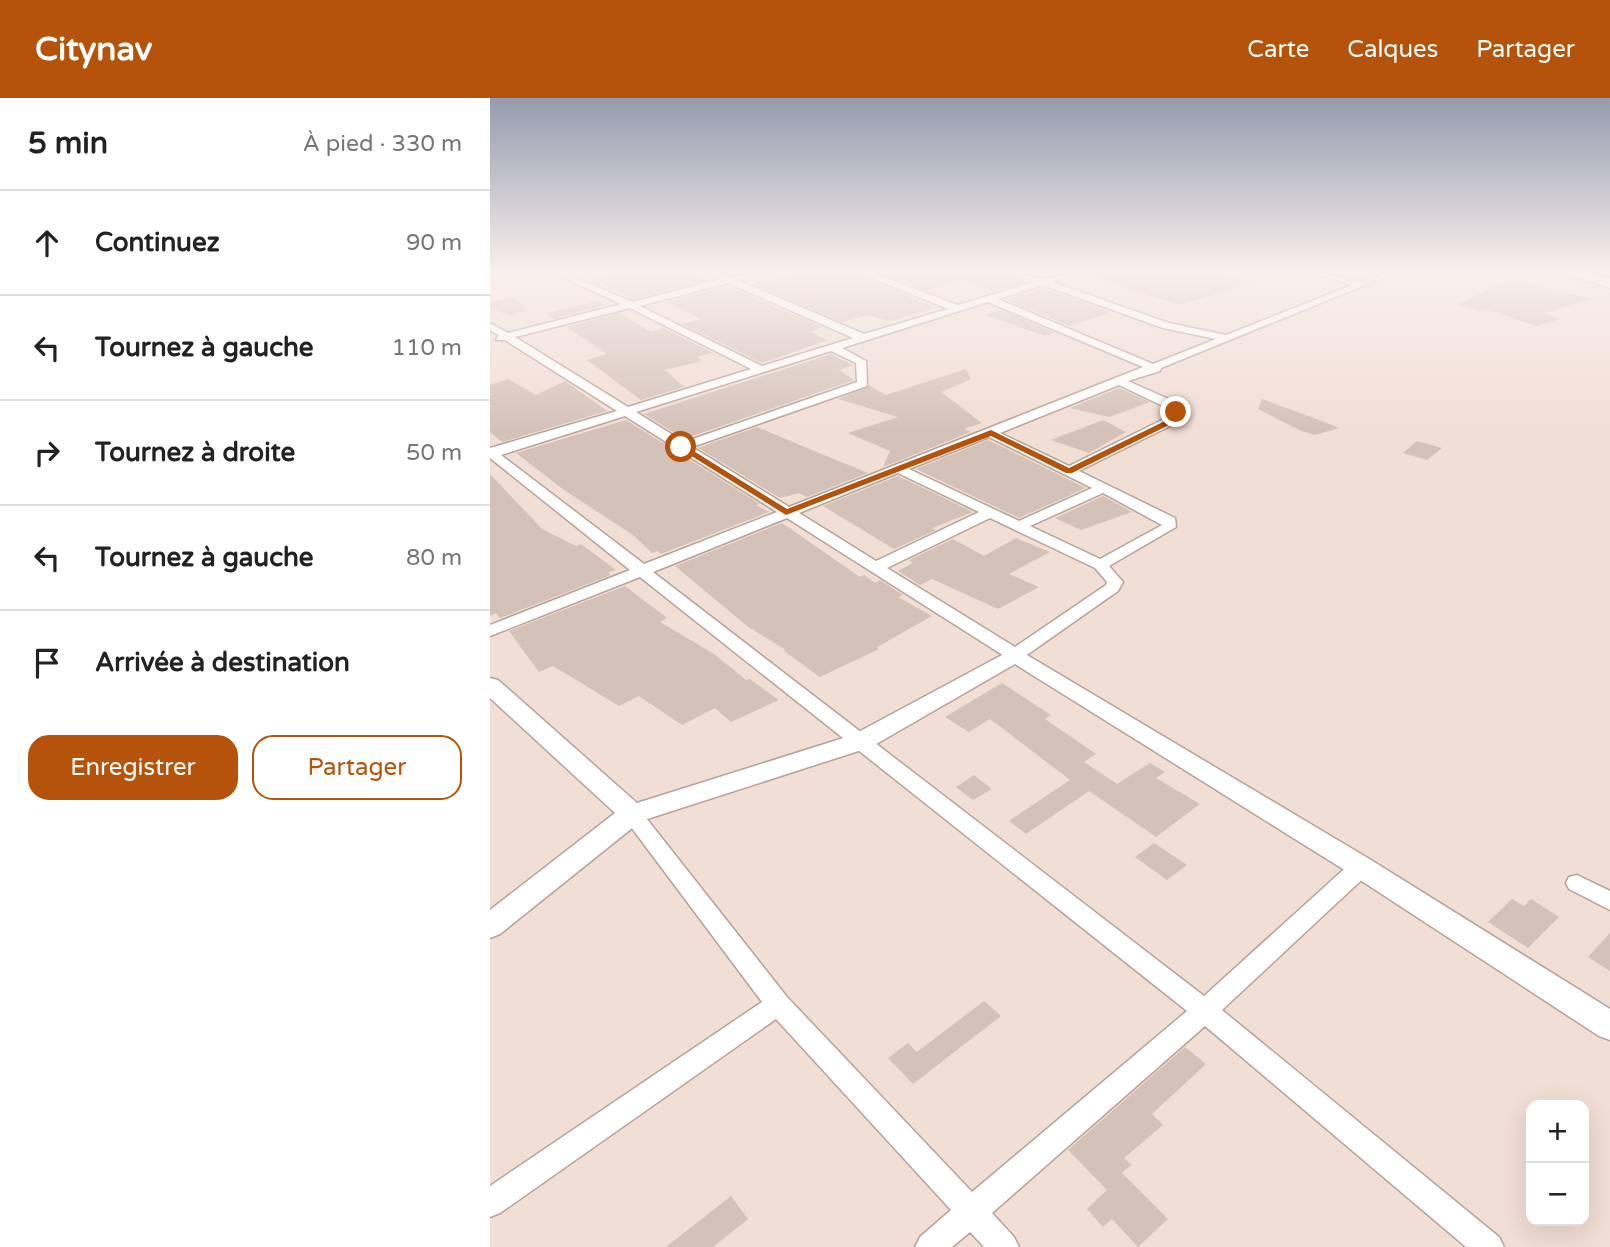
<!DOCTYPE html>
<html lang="fr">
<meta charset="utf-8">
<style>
:root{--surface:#fff;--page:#f2f2f2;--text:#222;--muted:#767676;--line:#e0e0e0;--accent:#b45309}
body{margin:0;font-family:"Varela Round",sans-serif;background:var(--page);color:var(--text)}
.controls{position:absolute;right:21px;bottom:21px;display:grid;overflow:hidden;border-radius:14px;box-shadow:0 7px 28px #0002}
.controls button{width:63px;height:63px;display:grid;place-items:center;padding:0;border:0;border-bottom:2px solid var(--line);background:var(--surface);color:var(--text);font:35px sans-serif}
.stop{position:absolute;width:21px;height:21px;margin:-16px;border:5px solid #b45309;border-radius:50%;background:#fff}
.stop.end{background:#b45309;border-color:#fff;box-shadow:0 2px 7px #0008}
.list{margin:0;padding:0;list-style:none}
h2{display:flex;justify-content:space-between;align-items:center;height:91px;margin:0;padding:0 28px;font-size:30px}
h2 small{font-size:23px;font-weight:400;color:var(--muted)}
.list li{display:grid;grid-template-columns:46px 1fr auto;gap:21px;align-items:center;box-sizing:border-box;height:105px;padding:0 28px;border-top:2px solid var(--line)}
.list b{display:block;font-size:26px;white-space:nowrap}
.list em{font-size:23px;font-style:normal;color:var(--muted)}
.actions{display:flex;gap:14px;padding:21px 28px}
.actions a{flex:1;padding:16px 0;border:2px solid var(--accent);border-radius:21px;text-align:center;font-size:24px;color:var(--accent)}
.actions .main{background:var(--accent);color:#fff}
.icon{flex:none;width:38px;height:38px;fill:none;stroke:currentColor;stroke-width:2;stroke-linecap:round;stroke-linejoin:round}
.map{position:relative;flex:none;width:1120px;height:1149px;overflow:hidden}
header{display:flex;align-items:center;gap:42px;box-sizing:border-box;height:98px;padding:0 35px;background:var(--accent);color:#fff}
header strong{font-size:33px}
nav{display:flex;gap:38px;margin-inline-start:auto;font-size:24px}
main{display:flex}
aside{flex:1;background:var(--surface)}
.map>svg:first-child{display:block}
</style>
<header>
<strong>Citynav</strong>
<nav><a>Carte</a><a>Calques</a><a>Partager</a></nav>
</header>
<main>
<aside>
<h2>5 min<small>À pied · 330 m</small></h2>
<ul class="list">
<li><svg class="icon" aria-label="ahead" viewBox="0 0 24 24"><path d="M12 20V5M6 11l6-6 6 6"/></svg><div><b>Continuez</b></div><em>90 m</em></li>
<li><svg class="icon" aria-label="left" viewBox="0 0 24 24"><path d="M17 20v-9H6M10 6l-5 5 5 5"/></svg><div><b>Tournez à gauche</b></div><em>110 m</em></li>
<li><svg class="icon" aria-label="right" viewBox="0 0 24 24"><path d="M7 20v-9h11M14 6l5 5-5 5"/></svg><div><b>Tournez à droite</b></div><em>50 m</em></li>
<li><svg class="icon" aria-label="left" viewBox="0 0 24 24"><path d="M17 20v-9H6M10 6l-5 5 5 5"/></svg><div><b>Tournez à gauche</b></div><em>80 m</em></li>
<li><svg class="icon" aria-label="arrive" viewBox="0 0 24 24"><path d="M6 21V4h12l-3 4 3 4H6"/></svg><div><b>Arrivée à destination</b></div></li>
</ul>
<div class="actions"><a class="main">Enregistrer</a><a>Partager</a></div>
</aside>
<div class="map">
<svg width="1120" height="1149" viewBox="0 0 1120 1149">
<rect width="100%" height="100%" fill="#f1ded5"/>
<!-- building -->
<g fill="#d4c2b9">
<polygon points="134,172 198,172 218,182 142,201 102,180"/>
<polygon points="316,172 360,172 444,210 400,223 377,217 352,224 263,186"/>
<polygon points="383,172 513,172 536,184 504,193 471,181 438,193"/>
<polygon points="598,172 722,172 761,184 691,207 593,176"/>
<polygon points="1021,181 1072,194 1101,201 1055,215 1071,221 1046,228 995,211 990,213 966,207"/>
<polygon points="233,189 244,191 332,229 320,234 338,242 272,265 192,226 211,221 177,204"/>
<polygon points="553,190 620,214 580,228 516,202"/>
<polygon points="22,199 38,212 20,217 0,211 0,204"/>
<polygon points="108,203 115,207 64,221 55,215"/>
<polygon points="511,212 564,234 555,238 495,217"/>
<polygon points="129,215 161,234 174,230 223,255 207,259 212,263 175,272 194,289 151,302 97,262 117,256 77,229"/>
<polygon points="341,256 363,267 349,272 364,282 194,341 154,316"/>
<polygon points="476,271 481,281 451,294 492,325 474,331 481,334 393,369 400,353 358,335 408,319 348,301 380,288 396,297"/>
<polygon points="18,281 46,297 75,283 117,313 12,344 0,334 0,287"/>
<polygon points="629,290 660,304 619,319 580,310"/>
<polygon points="772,301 829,322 849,330 825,337 809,332 768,311"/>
<polygon points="136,322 270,406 266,407 279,414 171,456 168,453 162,455 143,437 74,392 26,355"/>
<polygon points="613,322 636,334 599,355 561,342"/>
<polygon points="267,329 317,350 378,375 317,399 309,395 290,400 208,350"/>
<polygon points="498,342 517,351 596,390 529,420 426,371"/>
<polygon points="927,343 952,350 937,362 913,355"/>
<polygon points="0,376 52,431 86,448 91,446 126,472 118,474 121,477 10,520 6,515 0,518"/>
<polygon points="408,378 483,414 442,430 446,432 404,451 333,408"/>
<polygon points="613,398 642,414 591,432 565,420"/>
<polygon points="292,425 370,479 374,477 385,485 390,482 413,497 408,499 442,518 387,549 389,551 330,579 294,553 296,552 257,528 185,468"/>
<polygon points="526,440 560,454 519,476 549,489 508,511 442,481 430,487 408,473 423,465 419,462 463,441 494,458"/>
<polygon points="135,488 177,520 170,524 224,556 256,582 260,581 289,602 241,624 225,610 192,627 149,598 129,608 63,568 49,574 19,533"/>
<polygon points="512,585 561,617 555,621 606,656 594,664 627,686 660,665 675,674 666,680 710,706 666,739 599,693 536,736 519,723 580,682 500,621 479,634 455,619"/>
<polygon points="484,677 502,691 483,702 466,689"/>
<polygon points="664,745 697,767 677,782 645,759"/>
<polygon points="1022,801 1034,808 1041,801 1069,819 1038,850 998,824"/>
<polygon points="1120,835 1120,873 1098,859"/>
<polygon points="494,903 511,918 423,986 398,960 418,945 427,954"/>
<polygon points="695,949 716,966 662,1016 673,1027 634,1060 641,1067 632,1075 678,1121 648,1149 622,1121 613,1129 597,1111 617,1092 578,1052"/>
<polygon points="241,1098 258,1121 223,1149 176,1149"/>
</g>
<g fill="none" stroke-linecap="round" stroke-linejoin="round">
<!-- minor casing -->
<g stroke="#b5a39a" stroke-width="3">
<g id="minor">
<path d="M57 172H69L142 204 230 181 212 172C222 172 231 178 241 179 253 179 268 172 282 172L248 182 374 236 458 211 362 172H375L468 207 544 184 515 172C529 172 540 180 553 181 565 182 581 172 596 172L562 184 679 225 736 237 862 187 813 172C833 172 849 182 869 183 882 184 897 172 912 172L671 270 670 273 638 283 683 303 692 314 682 327 589 373 685 420 686 429 619 468 633 484 628 493 531 561H519L297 420 163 474 714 898 863 763 871 761 879 763 882 769 879 775 732 912 1009 1139 1014 1149H976L715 928 502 1115 524 1139 529 1149H494L480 1134 462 1149H425L430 1139 461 1112 286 921 10 1115 0 1119V1088L272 904 135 721 132 716 135 711H149L297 899 482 1094 697 913 150 479 0 538V527L140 472 0 360V350L127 313 15 242H6L8 237 0 232V225L18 235 131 206ZM238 185 363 240 272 268 150 208ZM553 187 673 230 726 241 663 266 508 201ZM498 204 653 269 299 409 202 349 377 288 376 263 352 250ZM140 210 261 271 138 309 25 239ZM341 253 366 265 367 284 194 344 146 314ZM629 287 675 309 680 314 674 321 579 368 510 335ZM135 318 287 414 154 466 11 357ZM499 339 602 390 529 423 419 371ZM408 375 489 414 386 463 309 415ZM613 395 672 427 610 461 540 428ZM500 420 605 470 617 484 616 487 525 549 397 470Z"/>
<polygon points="1087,777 1120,793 1120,812 1079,791 1076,785 1079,779"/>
</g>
</g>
<!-- tertiary casing -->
<g stroke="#b5a39a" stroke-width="3">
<polygon id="tertiary" points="525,550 881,762 1120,911 1120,942 1109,938 861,776 525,566 381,649 151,723 10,836 0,840 0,812 125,715 0,600 0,580 8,582 147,705 363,637"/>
</g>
<!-- trunk casing -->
<g stroke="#b5a39a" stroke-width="3">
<polygon id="trunk" points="1062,172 1089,172 1120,180 1120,190"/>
</g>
<!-- minor -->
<use href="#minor" fill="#fff" fill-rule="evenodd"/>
<!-- tertiary -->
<use href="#tertiary" fill="#fff" fill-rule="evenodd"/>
<!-- trunk -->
<use href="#trunk" fill="#fff" fill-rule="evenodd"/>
</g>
<!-- sky -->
<linearGradient id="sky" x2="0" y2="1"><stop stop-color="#959bad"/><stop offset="0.52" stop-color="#f9f0ec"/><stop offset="1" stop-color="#f9f0ec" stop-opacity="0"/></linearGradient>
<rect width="1120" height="333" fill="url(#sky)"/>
<!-- route -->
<polygon fill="#b45309" points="683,312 690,314 681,326 582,375 576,375 501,338 296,417 187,349 194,347 297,411 501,332 579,370 675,323"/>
</svg>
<div class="controls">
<button>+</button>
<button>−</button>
</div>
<div class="stop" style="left:191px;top:349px"></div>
<div class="stop end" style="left:686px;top:314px"></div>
</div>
</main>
